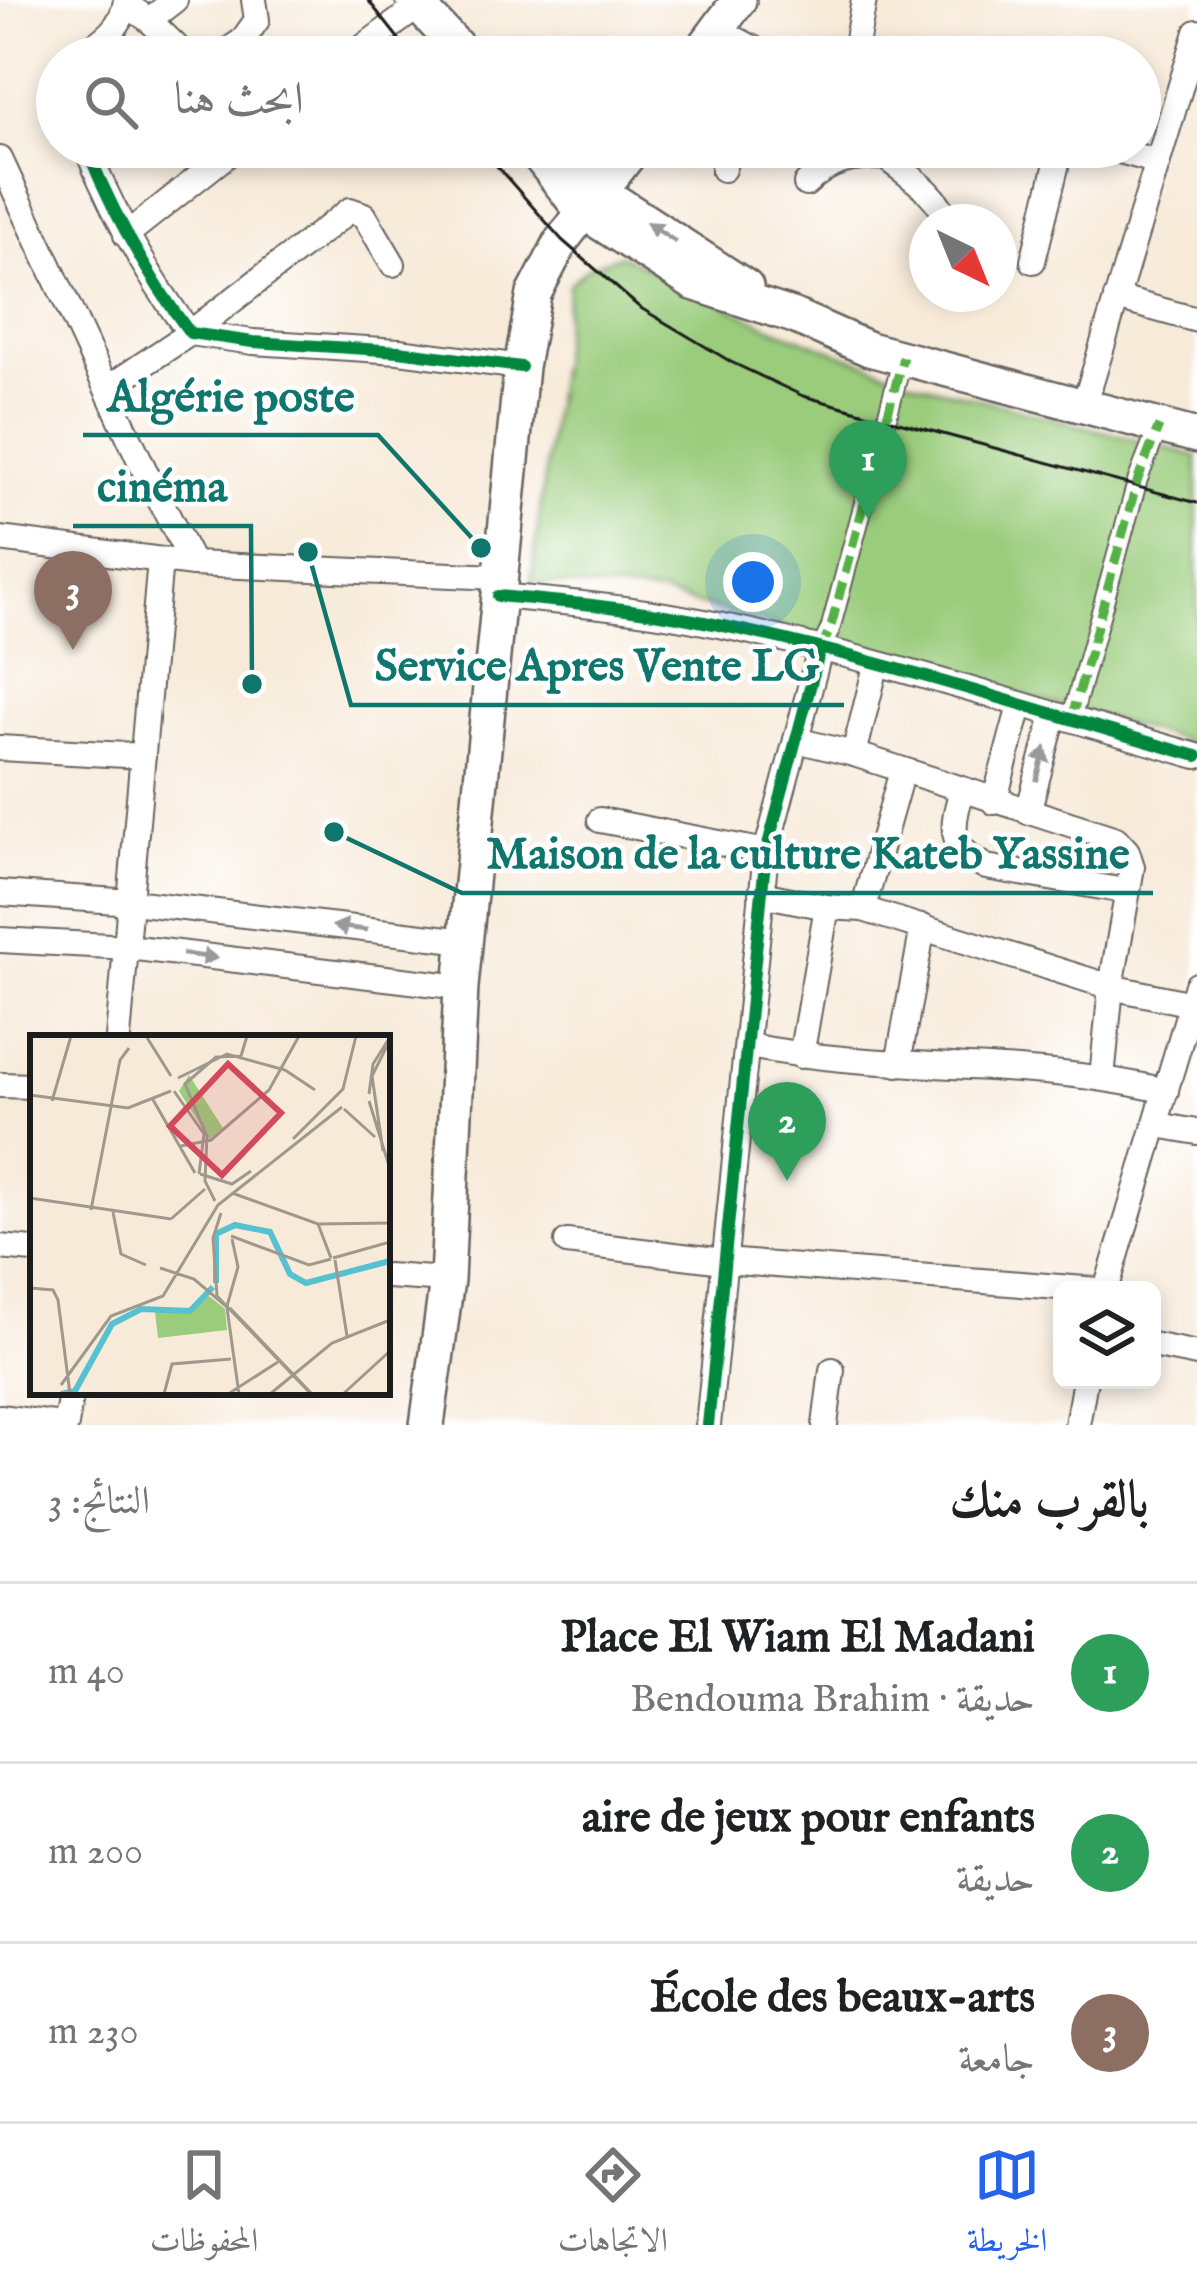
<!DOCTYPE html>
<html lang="ar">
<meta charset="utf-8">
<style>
:root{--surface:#fff;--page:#f6f6f6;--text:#202124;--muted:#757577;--line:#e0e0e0;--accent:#2563eb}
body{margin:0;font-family:"IM FELL English",Amiri,serif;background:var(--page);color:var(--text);direction:rtl}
.controls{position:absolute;right:36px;bottom:36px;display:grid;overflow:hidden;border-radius:18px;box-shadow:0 6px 18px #0003}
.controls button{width:108px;height:108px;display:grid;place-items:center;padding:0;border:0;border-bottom:3px solid var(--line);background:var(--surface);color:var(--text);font:60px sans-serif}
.compass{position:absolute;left:909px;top:204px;width:108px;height:108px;border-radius:50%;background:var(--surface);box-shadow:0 6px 18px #0003;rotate:137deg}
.you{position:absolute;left:753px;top:582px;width:42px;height:42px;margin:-30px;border:9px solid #fff;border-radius:50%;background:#1a73e8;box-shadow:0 0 0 18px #1a73e833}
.badge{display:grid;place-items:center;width:78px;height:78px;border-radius:50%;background:var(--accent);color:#fff;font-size:39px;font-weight:700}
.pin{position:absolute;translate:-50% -99px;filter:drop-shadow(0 3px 6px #0008)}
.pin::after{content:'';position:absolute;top:63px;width:42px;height:36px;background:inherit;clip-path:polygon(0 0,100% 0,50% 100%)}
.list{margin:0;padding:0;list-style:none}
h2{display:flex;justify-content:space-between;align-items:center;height:156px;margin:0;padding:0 48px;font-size:51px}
h2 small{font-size:39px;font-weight:400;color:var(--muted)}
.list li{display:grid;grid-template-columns:78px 1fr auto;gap:36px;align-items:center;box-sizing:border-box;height:180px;padding:0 48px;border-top:3px solid var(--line)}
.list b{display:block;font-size:45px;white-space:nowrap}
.list p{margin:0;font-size:39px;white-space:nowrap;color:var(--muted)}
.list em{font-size:39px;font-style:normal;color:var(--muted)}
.icon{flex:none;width:66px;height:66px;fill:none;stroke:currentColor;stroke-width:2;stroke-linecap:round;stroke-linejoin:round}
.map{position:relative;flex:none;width:1197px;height:1425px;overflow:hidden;direction:ltr}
.search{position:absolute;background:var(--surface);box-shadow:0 6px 18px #0003;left:36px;right:36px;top:36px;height:132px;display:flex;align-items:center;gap:30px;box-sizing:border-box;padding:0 42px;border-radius:66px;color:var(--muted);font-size:45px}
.sheet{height:696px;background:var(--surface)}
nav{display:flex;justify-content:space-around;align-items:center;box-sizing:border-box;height:168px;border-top:3px solid var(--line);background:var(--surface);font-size:33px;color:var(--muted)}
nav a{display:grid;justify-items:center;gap:6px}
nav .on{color:var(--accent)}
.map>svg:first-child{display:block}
</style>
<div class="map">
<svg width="1197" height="1425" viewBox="0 0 1197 1425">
<rect width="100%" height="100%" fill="#fff"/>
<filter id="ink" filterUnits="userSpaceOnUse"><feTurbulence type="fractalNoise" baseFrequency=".00833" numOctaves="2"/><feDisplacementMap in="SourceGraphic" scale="24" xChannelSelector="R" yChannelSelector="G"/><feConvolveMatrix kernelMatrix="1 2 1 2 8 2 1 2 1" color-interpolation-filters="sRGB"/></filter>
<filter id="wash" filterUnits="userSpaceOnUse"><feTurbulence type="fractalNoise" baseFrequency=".004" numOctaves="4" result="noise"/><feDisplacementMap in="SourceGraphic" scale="48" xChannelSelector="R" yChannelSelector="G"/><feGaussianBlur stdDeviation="2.7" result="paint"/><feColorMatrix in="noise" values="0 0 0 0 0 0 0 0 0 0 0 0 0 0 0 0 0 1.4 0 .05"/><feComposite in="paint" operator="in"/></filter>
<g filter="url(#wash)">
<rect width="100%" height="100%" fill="#f7ead9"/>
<!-- green -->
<polygon fill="#9acc7c" stroke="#5b744c" stroke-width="3" points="621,255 772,328 919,383 1197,456 1197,744 661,594 531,582 569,284 590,266"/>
</g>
<g filter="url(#ink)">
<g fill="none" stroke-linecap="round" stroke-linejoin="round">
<!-- pedestrian casing -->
<g stroke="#69645e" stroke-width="22">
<g id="pedestrian">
<polyline points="820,650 830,630 903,357"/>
<polyline points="1071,720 1138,479 1159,426"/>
</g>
</g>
<!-- minor casing -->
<g stroke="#69645e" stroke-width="28">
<g id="minor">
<polyline points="127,5 149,20 187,57"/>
<polyline points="149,20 175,0"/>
<polyline points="716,29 758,51 781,57"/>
<path d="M78 57C100 42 123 29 126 0"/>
<polyline points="218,57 242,41 257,20 254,0"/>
<polyline points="350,57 416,8"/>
<polyline points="854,57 864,0"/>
<path d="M86 147C113 213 147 276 190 333L253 342 399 351 521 367"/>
<polyline points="1106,147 1158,162"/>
<polyline points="0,159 148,478 193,564"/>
<polyline points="723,169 730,147"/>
<path d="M806 184C830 160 852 157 885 157 906 174 940 194 947 222"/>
<polyline points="126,235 237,147"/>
<polyline points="1033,261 1061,147"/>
<polyline points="1116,298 1197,320"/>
<polyline points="108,388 190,333 350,210 364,215 393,264"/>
<polyline points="1084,406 1197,32"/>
<polyline points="0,539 193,564 499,577"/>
<path d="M498 596C566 602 633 608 699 621 867 654 1032 709 1197 756"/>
<polyline points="796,740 854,754 1116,839 1127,851 1132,867 1111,987 1102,1078"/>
<polyline points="0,748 143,756"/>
<polyline points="854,754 876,666"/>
<path d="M962 791C950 828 949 847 986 867L1125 891"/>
<polyline points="994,802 1020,706"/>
<polyline points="1028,812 1054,716"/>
<polyline points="600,820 766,852"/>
<polyline points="0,893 132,902 466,941"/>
<polyline points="761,894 827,907 863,909 1111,987 1192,1004"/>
<polyline points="863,909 902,771"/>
<polyline points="0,940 128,947 461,987"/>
<polyline points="118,1038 160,560"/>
<path d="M749 1046C887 1073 1029 1058 1166 1091"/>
<polyline points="801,1056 827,907"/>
<polyline points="898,1064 923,927"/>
<polyline points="0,1085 33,1086"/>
<polyline points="1158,1125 1197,1132"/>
<polyline points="567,1242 724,1261 1098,1290"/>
<polyline points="0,1247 33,1250"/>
<polyline points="387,1276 447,1280"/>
<polyline points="1106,1290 1197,985"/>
<polyline points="1152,1345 1197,1354"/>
<polyline points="0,1417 61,1425"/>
<polyline points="66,1425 71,1392"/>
<polyline points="708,1425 766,852 820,650"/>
<polyline points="825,1425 832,1370"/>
<polyline points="1077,1425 1085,1380"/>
</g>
</g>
<!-- secondary casing -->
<g stroke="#69645e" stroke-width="38">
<g id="secondary">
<polyline points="413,0 467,57"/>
<polyline points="697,57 739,0"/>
<polyline points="532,147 582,211 693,283 794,316 869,349 1197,436"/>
<polyline points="556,147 601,192 746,287"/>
<polyline points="427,1425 447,1280 461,987 521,367 534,294 562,240 635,147"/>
</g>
</g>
<!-- pedestrian -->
<use href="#pedestrian" stroke="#fff" stroke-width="18"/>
<!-- minor -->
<use href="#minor" stroke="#fff" stroke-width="24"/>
<!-- secondary -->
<use href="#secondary" stroke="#fff" stroke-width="33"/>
<!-- tram -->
<g stroke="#1c1c1c" stroke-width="3">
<polyline points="368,0 413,57"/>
<polyline points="480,147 562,240 639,307 733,363 803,396 1197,503"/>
</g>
<!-- quiet -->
<g stroke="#55b145" stroke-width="9" stroke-dasharray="18 9" stroke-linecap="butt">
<polyline points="820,650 830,630 903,357"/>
<polyline points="1071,720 1138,479 1159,426"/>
</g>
<!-- cycleway casing -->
<g stroke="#fff" stroke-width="20">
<g id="cycleway">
<path d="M86 147C113 213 147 276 190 333L253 342 399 351 521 367"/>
<path d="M498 596C566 602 633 608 699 621 867 654 1032 709 1197 756"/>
<polyline points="708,1425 766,852 820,650"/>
</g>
</g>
<!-- cycleway -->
<use href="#cycleway" stroke="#00873e" stroke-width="12"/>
</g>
<!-- one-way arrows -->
<defs><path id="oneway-solid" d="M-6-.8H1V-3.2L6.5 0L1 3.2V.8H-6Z" transform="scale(3)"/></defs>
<g fill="#999">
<use href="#oneway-solid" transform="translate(661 232) rotate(-146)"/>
<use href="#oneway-solid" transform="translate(1041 764) rotate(-75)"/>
<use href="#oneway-solid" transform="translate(350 928) rotate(-173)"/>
<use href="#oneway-solid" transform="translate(200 956) rotate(7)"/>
</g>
</g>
<!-- overview -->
<g transform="translate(30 1035)">
<rect width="360" height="360" fill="#f7ead9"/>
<path d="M159 40 193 93 179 104 149 56ZM179 261 195 274 197 295 128 303 125 277 114 276 160 274Z" fill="#9acc7c"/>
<path fill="none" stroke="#56c1d0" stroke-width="6" d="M186 248V199L205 190 240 197 260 239 276 248 360 226M31 359 45 356 82 289 111 274 160 276 183 252"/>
<path fill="none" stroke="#9f988d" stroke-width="3" d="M116 1 141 41M255 35 285 55M148 43 197 19 255 35M144 56 174 99 169 139M339 59 343 29 360 2M0 60 98 73 141 56M122 63 165 138M22 66 41 1M339 66 360 134M314 74 345 102M263 104 313 54 326 1M151 111 181 105 239 55 269 1M353 116 342 41 360 5M170 139 202 149 221 136M202 158 288 189 360 188M0 163 141 184M185 166 175 146 177 101 155 49 186 22 211 21 217 1M61 175 90 25 99 13M83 177 91 219 116 230M191 178 183 203 187 261 281 359M141 184 175 154M288 189 301 223M201 201 279 230 301 224M303 223 360 207M305 225 317 301M130 233 164 244 197 272M0 253 23 255 28 265 40 359M197 271 208 232 202 204M197 273 209 359M200 273 282 359M31 350 81 281 133 261 188 170 312 72M134 359 142 329 201 324M198 359 248 327M240 359 302 308 360 285M313 359 360 316"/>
<path fill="#d1495b" fill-opacity="0.15" stroke="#d1495b" stroke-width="6" d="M198 29 251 78 192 140 140 91Z"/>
<rect width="360" height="360" fill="none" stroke="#1c1c1c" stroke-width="6"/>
</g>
<!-- callouts -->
<path fill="none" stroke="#0f766e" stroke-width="4.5" d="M481 548L378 435H83M252 684L251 526H73M308 552L351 705H844M334 832L462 893H1153"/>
<g fill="#0f766e" stroke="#fff" stroke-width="4.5">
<circle cx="481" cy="548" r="12"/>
<circle cx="252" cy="684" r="12"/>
<circle cx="308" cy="552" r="12"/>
<circle cx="334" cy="832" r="12"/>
</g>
<g font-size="45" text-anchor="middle" font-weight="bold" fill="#0f766e" stroke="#fff" stroke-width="9" stroke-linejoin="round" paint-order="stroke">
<text x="231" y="411">Algérie poste</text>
<text x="162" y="501">cinéma</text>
<text x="597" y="680">Service Apres Vente LG</text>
<text x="808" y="868">Maison de la culture Kateb Yassine</text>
</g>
</svg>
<div class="controls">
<button><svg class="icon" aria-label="layers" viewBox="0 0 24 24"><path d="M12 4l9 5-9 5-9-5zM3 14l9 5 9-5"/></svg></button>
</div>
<svg class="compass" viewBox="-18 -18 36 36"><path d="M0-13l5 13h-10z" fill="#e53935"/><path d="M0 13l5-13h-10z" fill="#757577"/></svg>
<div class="you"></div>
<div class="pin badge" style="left:868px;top:519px;background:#2e9e5b">1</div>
<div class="pin badge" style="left:787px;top:1181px;background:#2e9e5b">2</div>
<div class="pin badge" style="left:73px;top:650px;background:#8d6e63">3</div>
<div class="search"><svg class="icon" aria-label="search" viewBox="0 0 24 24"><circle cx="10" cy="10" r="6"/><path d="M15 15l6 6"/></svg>ابحث هنا</div>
</div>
<section class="sheet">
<h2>بالقرب منك<small>النتائج: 3</small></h2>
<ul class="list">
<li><span class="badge" style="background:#2e9e5b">1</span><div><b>Place El Wiam El Madani</b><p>حديقة · Bendouma Brahim</p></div><em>40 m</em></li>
<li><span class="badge" style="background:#2e9e5b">2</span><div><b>aire de jeux pour enfants</b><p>حديقة</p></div><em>200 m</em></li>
<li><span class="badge" style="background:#8d6e63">3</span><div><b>École des beaux-arts</b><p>جامعة</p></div><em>230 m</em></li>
</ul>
</section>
<nav>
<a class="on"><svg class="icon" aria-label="map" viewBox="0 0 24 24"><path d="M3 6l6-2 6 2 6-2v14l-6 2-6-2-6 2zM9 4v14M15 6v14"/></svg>الخريطة</a>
<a><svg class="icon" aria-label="directions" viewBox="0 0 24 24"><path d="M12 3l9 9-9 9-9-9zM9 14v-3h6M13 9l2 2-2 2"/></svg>الاتجاهات</a>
<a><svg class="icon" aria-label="saved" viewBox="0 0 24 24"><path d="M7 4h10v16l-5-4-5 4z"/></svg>المحفوظات</a>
</nav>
